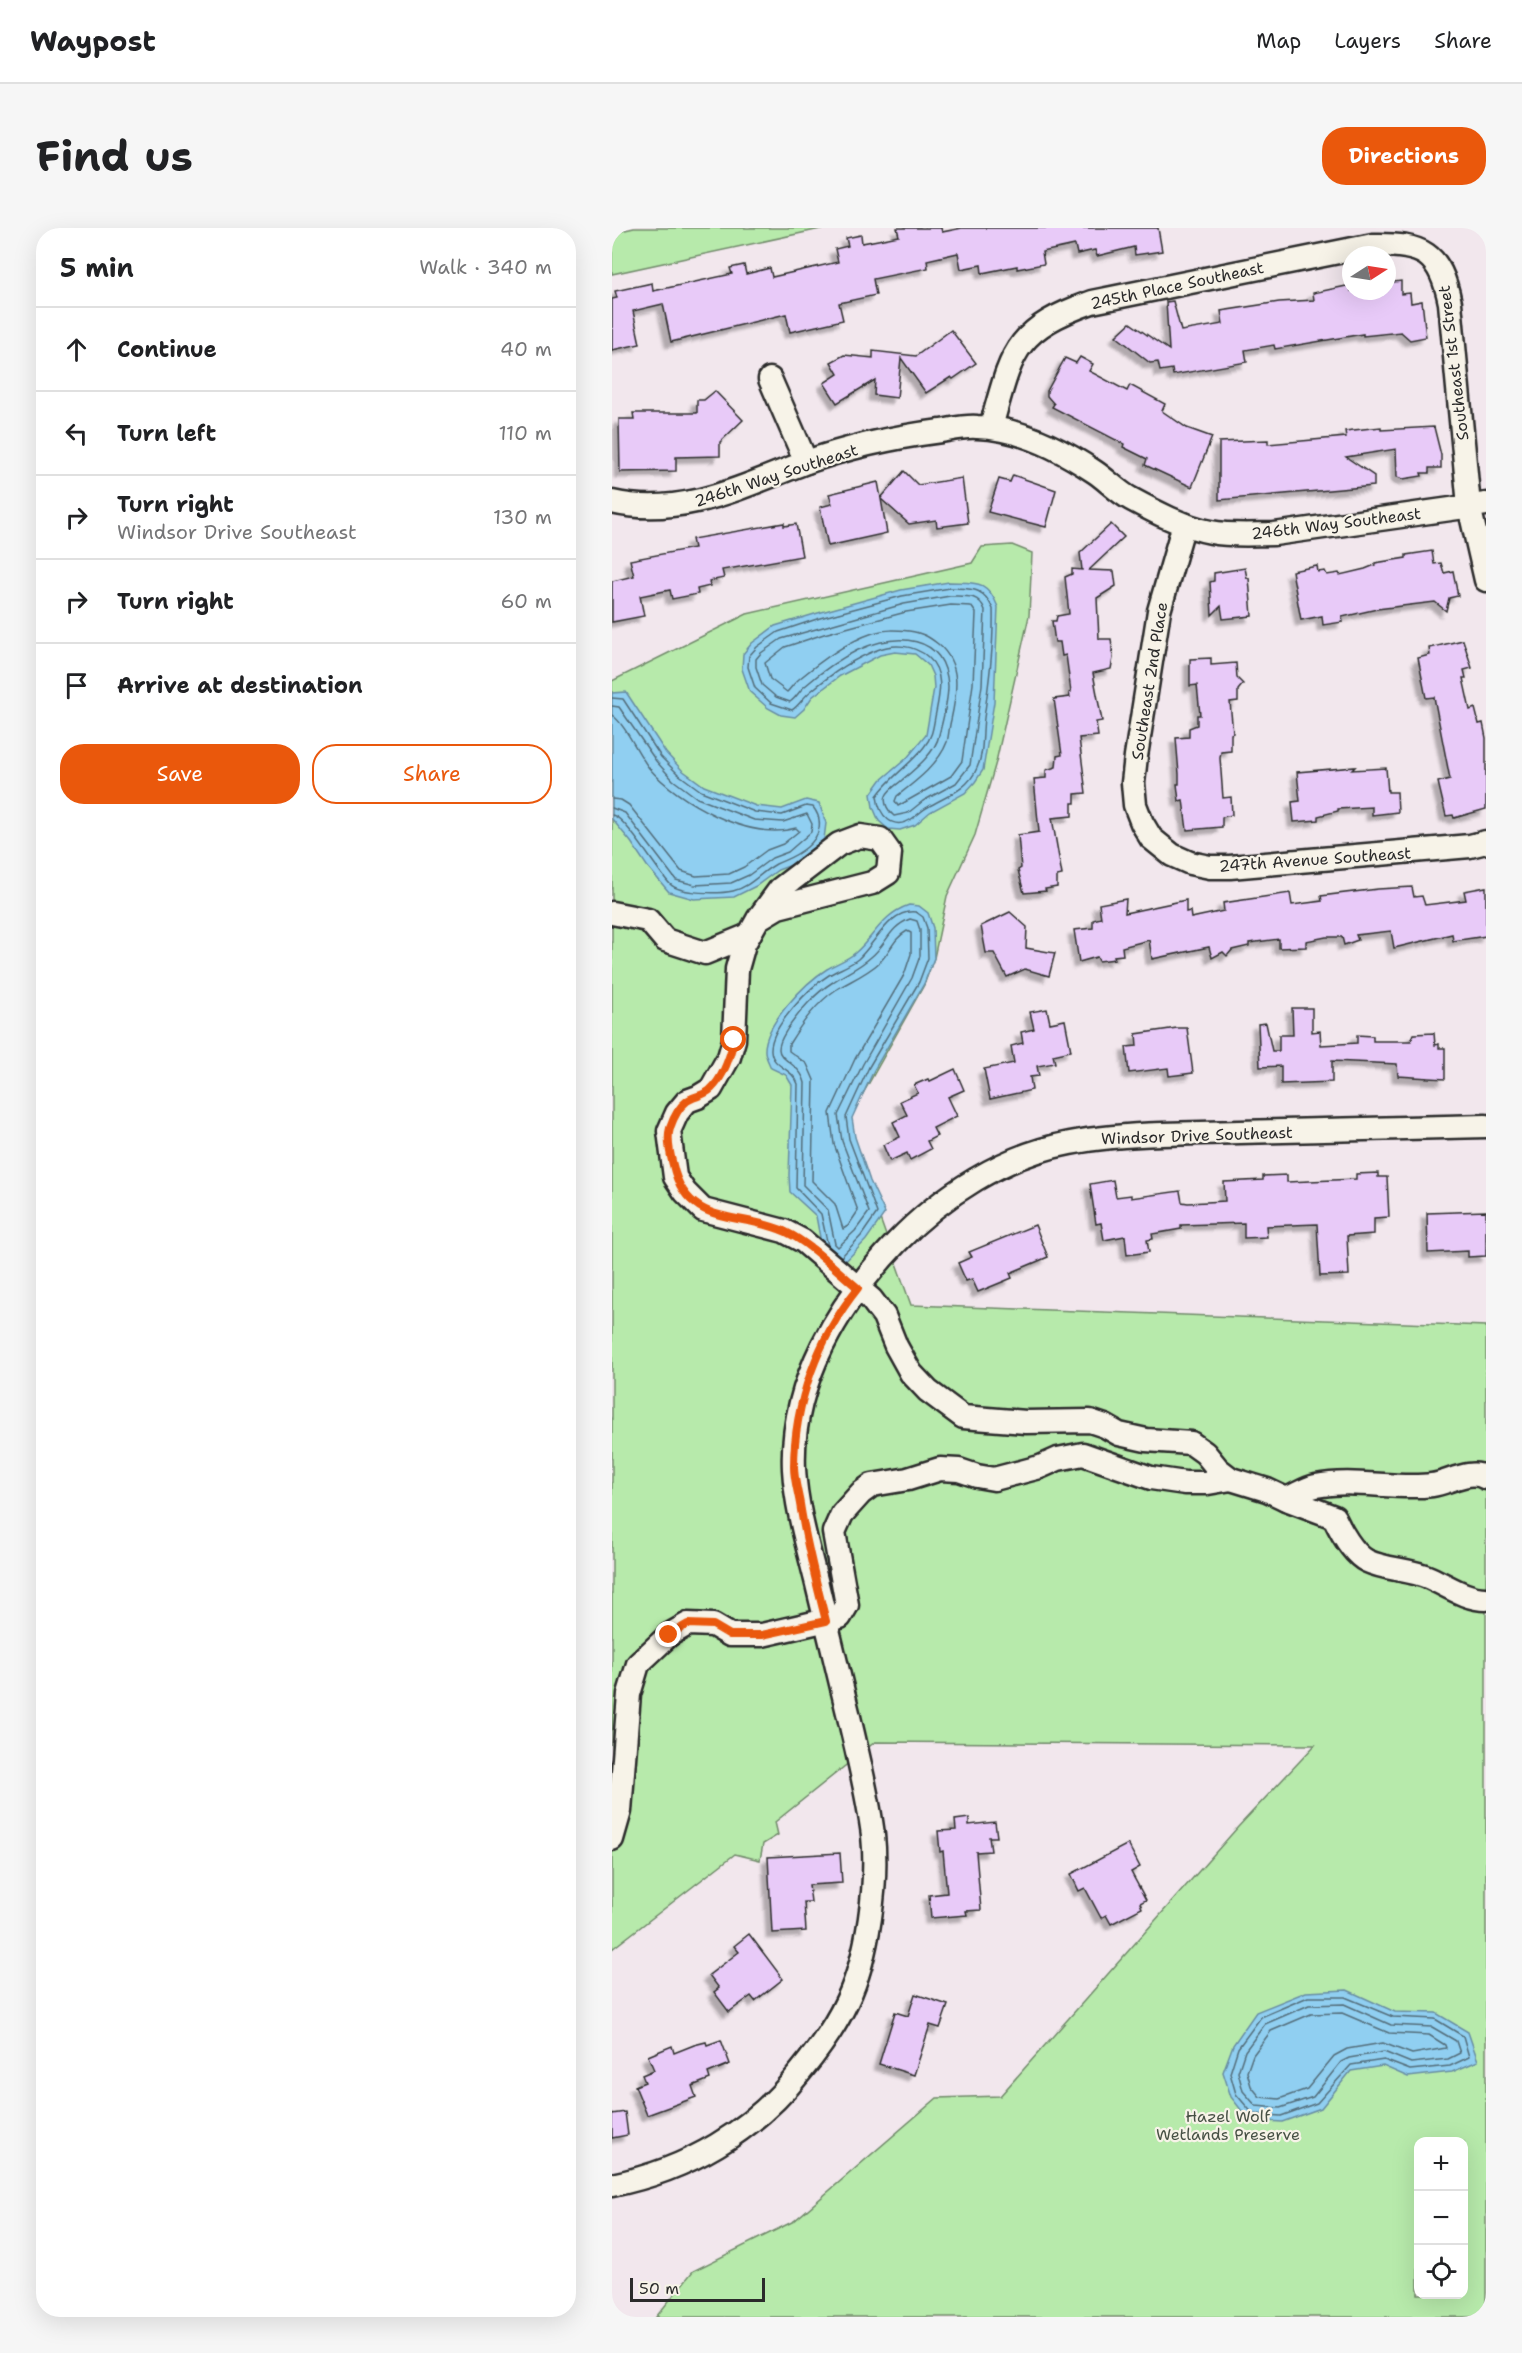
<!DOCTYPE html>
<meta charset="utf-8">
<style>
:root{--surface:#fff;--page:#f6f6f6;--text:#202124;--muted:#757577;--line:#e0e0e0;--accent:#ea580c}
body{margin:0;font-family:"Shantell Sans",sans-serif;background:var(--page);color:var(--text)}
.controls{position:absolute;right:18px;bottom:18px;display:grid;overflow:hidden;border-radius:12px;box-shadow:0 6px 24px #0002}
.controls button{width:54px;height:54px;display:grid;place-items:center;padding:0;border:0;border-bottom:2px solid var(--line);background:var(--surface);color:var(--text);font:30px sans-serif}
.compass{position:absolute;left:730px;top:18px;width:54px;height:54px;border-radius:50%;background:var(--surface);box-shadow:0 6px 24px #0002;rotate:78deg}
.scale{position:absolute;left:18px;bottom:15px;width:135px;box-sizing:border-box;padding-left:6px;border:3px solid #2b2b2b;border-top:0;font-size:16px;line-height:21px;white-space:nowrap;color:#2b2b2b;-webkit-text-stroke:4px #f7f3e8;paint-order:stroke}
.stop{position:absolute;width:18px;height:18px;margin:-14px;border:4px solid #ea580c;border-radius:50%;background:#fff}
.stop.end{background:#ea580c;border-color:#fff;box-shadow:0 2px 6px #0008}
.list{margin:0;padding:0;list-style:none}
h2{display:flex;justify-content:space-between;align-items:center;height:78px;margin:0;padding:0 24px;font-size:26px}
h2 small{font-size:20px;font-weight:400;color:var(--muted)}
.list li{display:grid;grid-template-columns:39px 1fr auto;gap:18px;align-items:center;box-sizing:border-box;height:84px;padding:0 24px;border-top:2px solid var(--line)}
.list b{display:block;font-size:22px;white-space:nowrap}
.list p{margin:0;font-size:20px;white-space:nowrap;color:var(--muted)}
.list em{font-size:20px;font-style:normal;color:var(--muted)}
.actions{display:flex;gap:12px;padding:18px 24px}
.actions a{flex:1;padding:14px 0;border:2px solid var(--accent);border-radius:24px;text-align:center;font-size:21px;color:var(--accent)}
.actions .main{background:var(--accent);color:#fff}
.icon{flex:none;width:33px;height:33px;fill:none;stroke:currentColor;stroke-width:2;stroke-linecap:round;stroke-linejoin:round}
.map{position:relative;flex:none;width:874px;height:2089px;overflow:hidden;border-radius:24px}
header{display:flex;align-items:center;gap:36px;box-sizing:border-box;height:84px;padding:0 30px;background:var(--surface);border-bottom:2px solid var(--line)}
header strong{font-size:28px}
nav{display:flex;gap:33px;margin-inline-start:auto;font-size:21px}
.intro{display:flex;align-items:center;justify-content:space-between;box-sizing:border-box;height:144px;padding:0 36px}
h1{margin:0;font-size:42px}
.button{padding:15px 27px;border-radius:24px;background:var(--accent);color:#fff;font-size:21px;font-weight:700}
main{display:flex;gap:36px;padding:0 36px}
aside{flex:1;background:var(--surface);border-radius:24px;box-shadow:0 6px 24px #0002}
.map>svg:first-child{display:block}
</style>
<header>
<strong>Waypost</strong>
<nav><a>Map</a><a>Layers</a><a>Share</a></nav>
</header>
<div class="intro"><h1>Find us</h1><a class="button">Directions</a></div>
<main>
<aside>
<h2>5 min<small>Walk · 340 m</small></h2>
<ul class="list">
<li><svg class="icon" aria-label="ahead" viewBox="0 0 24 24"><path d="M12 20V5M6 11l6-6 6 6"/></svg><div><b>Continue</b></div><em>40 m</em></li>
<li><svg class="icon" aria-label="left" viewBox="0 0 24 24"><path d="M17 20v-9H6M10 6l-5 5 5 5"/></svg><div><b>Turn left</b></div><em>110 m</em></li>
<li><svg class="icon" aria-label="right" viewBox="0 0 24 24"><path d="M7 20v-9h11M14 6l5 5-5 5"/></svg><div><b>Turn right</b><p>Windsor Drive Southeast</p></div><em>130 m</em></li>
<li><svg class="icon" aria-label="right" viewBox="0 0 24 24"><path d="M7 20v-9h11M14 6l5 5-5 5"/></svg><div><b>Turn right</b></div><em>60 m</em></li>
<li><svg class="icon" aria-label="arrive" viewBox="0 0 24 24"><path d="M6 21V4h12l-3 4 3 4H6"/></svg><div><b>Arrive at destination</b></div></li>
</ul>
<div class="actions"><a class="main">Save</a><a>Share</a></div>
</aside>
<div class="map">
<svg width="874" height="2089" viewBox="0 0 874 2089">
<defs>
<filter id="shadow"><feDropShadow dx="-5.5" dy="5.5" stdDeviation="1.5" flood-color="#0004"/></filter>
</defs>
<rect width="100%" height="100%" fill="#f2e7ed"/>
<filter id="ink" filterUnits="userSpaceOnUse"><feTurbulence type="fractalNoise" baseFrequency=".0167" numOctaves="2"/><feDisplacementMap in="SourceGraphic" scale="12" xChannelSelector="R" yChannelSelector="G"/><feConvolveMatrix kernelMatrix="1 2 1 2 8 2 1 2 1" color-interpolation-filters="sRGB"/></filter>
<g filter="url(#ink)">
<!-- green -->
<g fill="#b7eaab" stroke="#718a6b" stroke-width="1.5" fill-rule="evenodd">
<polygon points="22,0 213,0 0,46 0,5"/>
<path d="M400 317 420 325 417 388 384 534 363 607 335 668 322 730 312 757 234 896 299 1077 874 1098V2089H44L81 2043 182 1993 325 1870 388 1868 626 1599 703 1517 263 1514 163 1594 166 1607 151 1616 148 1632 123 1626 0 1721V453L135 386 360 335 370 319ZM806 1914H852V2066H806Z"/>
</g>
<!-- water -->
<g fill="#90cff1" stroke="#688da2" stroke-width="1.5">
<path d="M337 354C364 355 375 351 386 379L382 474 371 542 363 554 353 565 318 584 303 597 288 602 276 601 267 593 261 579 259 566 269 552 295 530 314 507 322 460 321 448 316 437 303 426 283 424 268 427 228 448 200 469 192 481 183 489 169 487 156 480 138 464 130 441 131 426 140 415 163 398 206 385 289 362Z"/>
<polygon points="14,464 54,525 70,542 92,558 144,578 170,581 194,572 207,575 214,595 212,611 182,636 166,642 144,658 122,669 82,671 57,664 35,638 19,614 0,591 0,465"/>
<path d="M297 677 307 678 316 685 321 700 322 730 312 756 262 842 240 890 243 909 258 953 273 985 254 1012 229 1038 209 1015 204 988 178 964 177 947 180 857 174 847 159 840C157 835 153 828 153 823 152 796 194 754 215 741 225 735 235 732 243 725 264 707 269 687 297 677Z"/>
<polygon points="735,1762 783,1784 824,1785 856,1804 866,1833 840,1844 796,1849 771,1838 739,1843 709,1880 670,1894 637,1892 619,1869 611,1844 621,1817 644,1784 694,1764"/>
</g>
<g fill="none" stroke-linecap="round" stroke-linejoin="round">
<!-- shore -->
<g stroke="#536d7a" stroke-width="1.5">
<path d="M338 360C359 361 371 358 381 381 382 417 377 454 372 490 370 506 372 525 365 540 356 562 334 568 316 579 310 582 306 587 301 590 281 604 267 588 265 568 278 549 298 537 312 519 320 509 321 501 323 489 327 469 334 445 316 429 302 417 282 415 265 422 241 431 218 447 199 463 191 469 188 477 180 482L159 475 143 460 136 439 137 428 145 419 166 404 208 390 290 368Z"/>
<path d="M338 368C354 368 367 366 373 382L370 457 358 537 344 555 311 573 296 585 282 588C277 584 271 575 274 568 277 561 285 557 290 552 303 541 324 524 327 507 331 491 336 474 336 458 333 405 284 405 246 422 227 431 209 444 193 458 187 463 184 470 178 474L164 469 150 457 144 439V431L149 425 169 411 292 376Z"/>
<path d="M339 377 359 378 364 385 361 456 350 533 339 548 286 578 283 573 285 568C303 554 327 536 335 514 337 507 337 499 339 492 345 465 350 436 326 416 316 408 310 405 297 403 285 402 273 401 261 405 234 414 209 433 187 451 182 455 179 460 175 464L158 451 153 435 173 419 212 406 294 384Z"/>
<path d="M0 470 11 471 49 529 66 546 89 563 143 584 170 587 194 578 201 579C212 593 208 608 195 619 183 629 177 630 164 636 149 644 138 659 121 663 107 666 68 666 58 656 45 643 14 589 0 587"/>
<polyline points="0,478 7,479 44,533 61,552 85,570 142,592 171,594 195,586 200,596 199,604 176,624 160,630 137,647 119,655 83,657 64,652 13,585 0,580"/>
<path d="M0 487C14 497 25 525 37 540 66 574 138 614 184 600L187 603 171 616 155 622 132 639 117 646 84 648 69 643 17 577 9 572 0 571"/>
<path d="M298 691 305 693 308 702V728L300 750 251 836 226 887 230 913 257 984 243 1003 226 1019 223 1016 216 982 191 957 193 855C188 835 167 833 167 821 167 813 172 807 176 800 189 782 202 766 221 754 234 745 247 740 259 729 275 716 277 699 298 691Z"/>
<path d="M295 703 299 705V726L292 747 243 831 218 885 222 916 246 983 236 998 231 1001 223 976 200 953 202 852 195 836 177 823V816C190 795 204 775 225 761 240 752 255 746 268 734 278 724 282 710 295 703Z"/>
<path d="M216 1018 209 986 184 960 186 856C180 839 160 840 159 822 158 799 199 758 217 747 227 741 237 738 246 731 263 716 278 680 304 684L311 689 315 700 316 730 307 754 257 839 234 889 237 911 265 985 249 1008 229 1029"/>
<polygon points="696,1769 733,1769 781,1789 823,1791 851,1808 857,1829 838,1838 798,1842 772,1832 739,1837 705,1875 669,1888 641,1886 624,1866 618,1845 626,1820 649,1789"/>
<polygon points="732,1776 779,1797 820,1799 844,1813 848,1825 836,1831 799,1835 772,1824 737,1830 729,1834 701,1869 668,1880 644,1878 631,1863 626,1844 633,1823 653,1796 697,1777"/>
<polygon points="730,1785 777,1805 817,1807 833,1817 834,1820 800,1826 771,1815 735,1821 722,1828 695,1861 667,1871 648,1869 639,1858 635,1844 641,1827 659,1803 699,1786"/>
</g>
</g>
<!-- building -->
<g fill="#e8caf8" stroke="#2b2b2b" stroke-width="1.5" filter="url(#shadow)">
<polygon points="285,0 329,0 330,4 350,0 546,0 550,23 523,27 522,19 485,28 483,22 465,26 463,17 430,24 432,36 405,41 405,38 370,45 369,37 349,41 346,25 315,32 316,40 261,51 264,67 227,75 231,92 178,104 174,86 59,114 51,76 21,83 28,116 0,122 0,71 5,70 3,63 40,55 41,63 120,46 118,40 132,37 134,46 158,40 160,49 226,34 223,21 236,18 234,10 249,7 250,15 287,8"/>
<polygon points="789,53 789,66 798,65 799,75 810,73 814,109 798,112 789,104 751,108 751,106 663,121 662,117 633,122 635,134 561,147 560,141 548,143 546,134 538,135 504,108 518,95 557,122 554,74 561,73 569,103 611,96 609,83 667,74 702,72 701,65 739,57 739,63 775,63 775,55"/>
<polygon points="339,102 364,135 341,151 339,149 314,165 289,130 285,170 262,167 263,152 225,175 212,155 226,146 219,134 232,127 261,130 261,123 304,128"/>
<polygon points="468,129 481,136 477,143 515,163 518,157 553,176 550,183 575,200 600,209 580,259 533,237 535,231 511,219 512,216 440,179 442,176 435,168 435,163 453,130 464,135"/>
<polygon points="103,163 131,192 108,214 108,228 64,229 64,243 8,244 7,191 22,191 21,185 85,185 85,172 92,172"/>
<polygon points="769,199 769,202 822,199 829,227 829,240 817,240 817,245 809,245 810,248 791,251 785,249 784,221 734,229 762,248 762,258 607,272 607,214 656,212 656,216 734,209 733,203"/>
<polygon points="292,243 306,257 350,250 356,295 325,299 324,292 297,296 269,271 275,305 216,318 208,279 220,276 217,266 266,254 269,270"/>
<polygon points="401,247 444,262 434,299 376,284 387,251 398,254"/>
<polygon points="172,295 172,298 184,296 190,328 110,342 112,350 97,353 98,358 85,361 86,366 60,371 58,362 28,368 32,388 0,394 0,353 22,348 18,332 82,320 80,311"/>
<polygon points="499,296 512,309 477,342 502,343 504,358 485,370 487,411 499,411 501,430 499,441 481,445 490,493 484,494 486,508 467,510 474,565 463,566 463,575 460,575 460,588 440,590 450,647 445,648 445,659 433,661 434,663 412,665 406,642 409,640 406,607 427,604 422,551 434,550 434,542 444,539 445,528 450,527 442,471 458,469 457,465 459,464 454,427 450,428 448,414 443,414 440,393 444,393 445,388 457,386 453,349 460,346 460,341 470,342 468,325"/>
<polygon points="820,323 822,336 829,335 832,345 841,343 846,368 837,370 834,383 823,374 765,381 730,389 731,394 711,397 710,388 689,392 680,343 705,338 706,344 713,343 715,347 727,345 728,347 753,341 763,337 763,335 794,330 794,327"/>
<polygon points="633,340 635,350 637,350 640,388 611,391 609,378 600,387 598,354 602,353 602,345"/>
<polygon points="851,412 860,440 852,442 854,450 851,450 858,482 863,480 867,496 871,495 874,510 874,581 842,590 841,587 834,588 826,554 838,551 822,469 814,470 806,430 818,427 817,420"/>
<polygon points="599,430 599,437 624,435 625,450 631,456 626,462 626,473 618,474 621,505 619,506 619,523 609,524 608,530 611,570 619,569 620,587 610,589 610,599 575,602 571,572 567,573 565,556 567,556 567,546 564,510 577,509 577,500 585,497 585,487 588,487 585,457 578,458 578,431"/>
<polygon points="743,539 740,542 774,540 776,564 785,564 786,584 760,587 760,579 726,581 726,583 706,588 706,592 682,594 680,574 688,573 685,544"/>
<polygon points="800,659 802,669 810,668 813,677 854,672 852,663 874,659 874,708 841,713 840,706 782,720 779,703 744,707 746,712 732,717 730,709 714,709 694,713 694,719 667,720 667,711 637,715 637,718 620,722 615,728 611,724 600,730 597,719 540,731 537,712 510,719 511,727 502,728 503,731 487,733 485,729 467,734 462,702 481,700 481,692 489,690 487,676 514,671 513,685 574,672 574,684 578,683 579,690 612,683 611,675 678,665 680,677 710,673 709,668 766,661"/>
<polygon points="398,684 415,699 414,720 443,725 437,748 413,741 395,749 382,725 374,725 369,698"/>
<polygon points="680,780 700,780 700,804 708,803 709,817 745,815 745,807 761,808 761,813 799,813 802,806 822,805 823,817 827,816 827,820 833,820 833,851 786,848 785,836 720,833 720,854 669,856 669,838 648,839 646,796 654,795 660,823 667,823 667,807 681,807"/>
<polygon points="435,781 438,795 453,792 459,823 441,827 443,835 425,838 427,848 418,849 420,862 378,871 372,841 402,835 399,818 411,815 409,804 422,801 418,784"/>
<polygon points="565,800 575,800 581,845 557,848 556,840 517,845 514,819 525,818 524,806"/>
<polygon points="343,841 352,862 336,869 345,888 321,900 325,908 315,913 319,921 298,932 295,925 278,933 271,917 288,909 281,894 295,887 288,873 306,865 302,857 316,851 318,853"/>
<polygon points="766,945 766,949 775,949 777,989 762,990 762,1006 735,1008 737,1047 708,1048 705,996 654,998 655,1009 632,1010 632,995 569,997 569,1001 540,1006 541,1011 535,1012 537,1024 515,1027 513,1008 492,1012 489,995 484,996 478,956 501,952 504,969 519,967 519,970 568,963 570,974 576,975 613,973 612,954 651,952 651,948 675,947 675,954 744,951 744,946"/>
<polygon points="874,983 874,1028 856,1029 856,1023 816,1025 815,985"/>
<polygon points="423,997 436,1029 398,1045 400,1050 366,1064 360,1051 354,1053 346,1035 360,1029 357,1024"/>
<polygon points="357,1590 357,1597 383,1594 385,1609 377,1609 379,1623 364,1624 369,1682 354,1683 355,1687 319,1690 317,1667 335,1665 331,1623 328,1624 326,1603 344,1602 343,1592"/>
<polygon points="516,1616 528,1639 519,1644 534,1672 528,1675 530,1680 499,1696 494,1687 489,1690 473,1660 467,1663 459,1646"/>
<polygon points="228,1625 230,1655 197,1657 199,1674 192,1674 194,1703 160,1705 156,1629"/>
<polygon points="137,1706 171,1751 143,1773 139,1768 117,1784 102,1764 107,1760 97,1747 127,1724 122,1718"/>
<polygon points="303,1766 336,1777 328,1800 318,1797 302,1847 267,1836 283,1784 296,1788"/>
<polygon points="109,1812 118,1836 96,1845 98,1851 80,1858 84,1869 35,1887 23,1858 33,1854 30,1847 42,1842 36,1828 60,1818 62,1825 82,1817 94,1814 95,1817"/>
<polygon points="13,1884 16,1907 0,1910 0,1886"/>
</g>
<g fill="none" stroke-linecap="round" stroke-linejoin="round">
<!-- minor casing -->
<g stroke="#2b2b2b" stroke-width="27">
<g id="minor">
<polyline points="158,151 194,234"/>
<path d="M379 199C400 124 401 102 480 74L761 17C810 16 828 24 838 75L857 278 874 352"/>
<path d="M0 274C69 290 129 259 192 235 236 219 283 209 329 203 341 201 353 198 365 199 407 200 449 221 483 244 495 252 506 264 519 271 543 284 572 299 599 304 619 308 642 306 662 306L874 276"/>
<polyline points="572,296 547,383 524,528 521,555 523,577 530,595 539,610 560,627 578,635 598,639 618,639 858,618 874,614"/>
<polyline points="0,685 36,692 53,712 93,725 137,707"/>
<path d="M146 691 166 679 260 655 276 645 278 625 268 611 248 608 227 616 168 661 146 691 132 716 125 741 122 812 117 829 99 861 86 869 75 873 65 885 57 903 63 949 73 964 91 982 172 1003 191 1013 259 1071 272 1088 284 1118 299 1145 316 1163 351 1189 414 1194 478 1193 493 1198 507 1206 534 1212 579 1215 593 1225 606 1241 619 1251 655 1262 674 1271C684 1267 694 1260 704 1258 743 1250 782 1262 820 1257 837 1255 858 1240 874 1250"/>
<path d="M674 1271 722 1289C728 1302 741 1326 755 1333 774 1342 798 1341 818 1350 836 1358 854 1371 874 1371"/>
<polyline points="0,1611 8,1583 17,1466 26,1436 57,1407 76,1396 101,1397 118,1407 150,1407 228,1389 235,1377 222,1304 230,1286 249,1265 260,1257 296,1251 328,1241 347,1242 365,1248 382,1251 428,1239 446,1231 471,1226 539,1250 573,1255 596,1255 619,1251"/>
<path d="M0 1957C75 1942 141 1904 189 1843 207 1821 223 1799 235 1773 256 1730 266 1654 261 1607 256 1567 246 1528 237 1489 226 1443 215 1397 204 1352 195 1316 184 1278 182 1241 178 1155 227 1075 284 1015 330 967 392 927 458 915 489 909 519 907 550 906L874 898"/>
</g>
</g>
<!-- minor -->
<use href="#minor" stroke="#f7f3e8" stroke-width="22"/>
</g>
</g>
<g fill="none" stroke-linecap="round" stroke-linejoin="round" filter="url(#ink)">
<!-- route -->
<path stroke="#ea580c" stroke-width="8" d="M57 1407 76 1396 101 1397 118 1407H150L214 1393C204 1354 194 1315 188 1276 186 1264 182 1251 182 1239 182 1175 206 1110 246 1060 224 1042 199 1016 174 1004 130 983 75 1001 61 937 58 926 55 910 58 900 61 891 67 879 75 873 82 868 92 868 99 861 112 849 118 828 122 812"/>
</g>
<g text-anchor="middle" stroke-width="4.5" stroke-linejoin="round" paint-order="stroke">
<!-- street labels -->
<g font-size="16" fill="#2b2b2b" stroke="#f7f3e8">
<text transform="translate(565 57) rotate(-12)" y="6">245th Place Southeast</text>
<text transform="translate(841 135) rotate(-97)" y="6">Southeast 1st Street</text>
<text transform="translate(164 247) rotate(-18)" y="6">246th Way Southeast</text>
<text transform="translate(724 295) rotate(-7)" y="6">246th Way Southeast</text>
<text transform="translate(537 453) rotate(-81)" y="6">Southeast 2nd Place</text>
<text transform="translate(703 631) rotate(-4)" y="6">247th Avenue Southeast</text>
<text transform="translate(585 907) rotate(-2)" y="6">Windsor Drive Southeast</text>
</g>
<!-- park labels -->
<g font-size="16" fill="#475145" stroke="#f7f3e8">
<text x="616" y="1894">Hazel Wolf<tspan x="616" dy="18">Wetlands Preserve</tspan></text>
</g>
</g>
</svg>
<div class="controls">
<button>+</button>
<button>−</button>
<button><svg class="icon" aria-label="locate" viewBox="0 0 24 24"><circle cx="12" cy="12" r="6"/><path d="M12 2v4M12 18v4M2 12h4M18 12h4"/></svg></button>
</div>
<svg class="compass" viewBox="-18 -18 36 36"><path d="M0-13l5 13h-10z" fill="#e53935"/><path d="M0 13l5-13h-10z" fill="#757577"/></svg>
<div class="scale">50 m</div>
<div class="stop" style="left:122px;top:812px"></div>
<div class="stop end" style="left:57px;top:1407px"></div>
</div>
</main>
